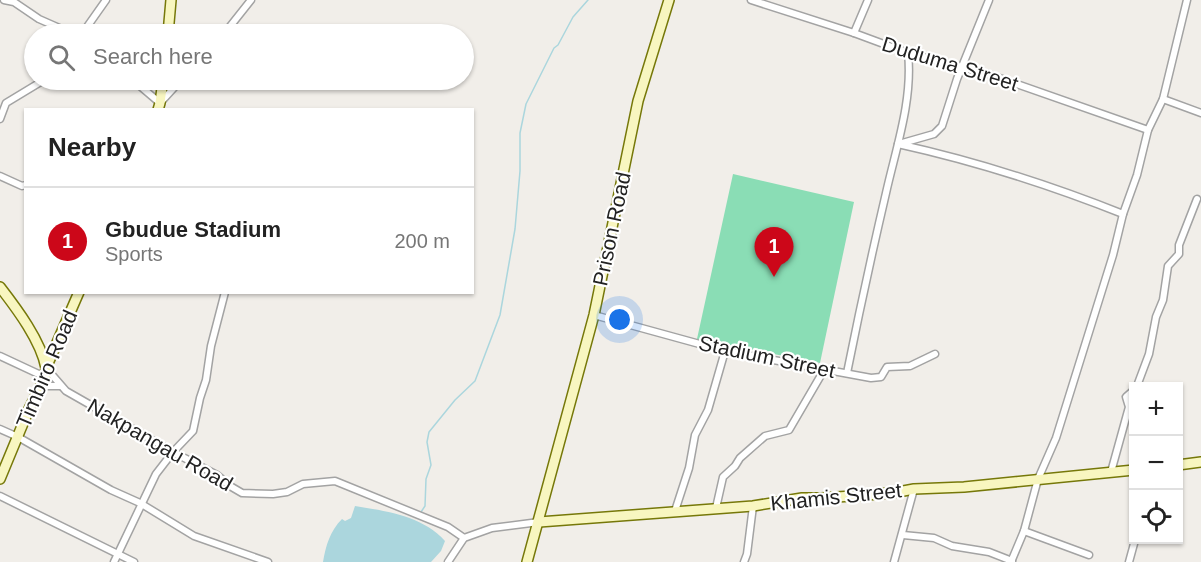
<!DOCTYPE html>
<meta charset="utf-8">
<style>
:root{--surface:#fff;--page:#f6f6f6;--text:#222;--muted:#767676;--line:#e0e0e0;--accent:#cc0719}
body{margin:0;font-family:Arial,sans-serif;background:var(--page);color:var(--text)}
.controls{position:absolute;right:18px;bottom:18px;display:grid;overflow:hidden;border-radius:0px;box-shadow:0 2px 4px #0004}
.controls button{width:54px;height:54px;display:grid;place-items:center;padding:0;border:0;border-bottom:2px solid var(--line);background:var(--surface);color:var(--text);font:30px sans-serif}
.you{position:absolute;left:620px;top:320px;width:21px;height:21px;margin:-15px;border:4px solid #fff;border-radius:50%;background:#1a73e8;box-shadow:0 0 0 9px #1a73e833}
.badge{display:grid;place-items:center;width:39px;height:39px;border-radius:50%;background:var(--accent);color:#fff;font-size:20px;font-weight:700}
.pin{position:absolute;translate:-50% -50px;filter:drop-shadow(0 2px 3px #0008)}
.pin::after{content:'';position:absolute;top:32px;width:21px;height:18px;background:inherit;clip-path:polygon(0 0,100% 0,50% 100%)}
.list{margin:0;padding:0;list-style:none}
h2{display:flex;justify-content:space-between;align-items:center;height:78px;margin:0;padding:0 24px;font-size:26px}
h2 small{font-size:20px;font-weight:400;color:var(--muted)}
.list li{display:grid;grid-template-columns:39px 1fr auto;gap:18px;align-items:center;box-sizing:border-box;height:108px;padding:0 24px;border-top:2px solid var(--line)}
.list b{display:block;font-size:22px;white-space:nowrap}
.list p{margin:0;font-size:20px;white-space:nowrap;color:var(--muted)}
.list em{font-size:20px;font-style:normal;color:var(--muted)}
.icon{flex:none;width:33px;height:33px;fill:none;stroke:currentColor;stroke-width:2;stroke-linecap:round;stroke-linejoin:round}
.map{position:relative;flex:none;width:1201px;height:562px;overflow:hidden}
.search{position:absolute;background:var(--surface);box-shadow:0 2px 4px #0004;left:24px;top:24px;width:450px;height:66px;display:flex;align-items:center;gap:15px;box-sizing:border-box;padding:0 21px;border-radius:33px;color:var(--muted);font-size:22px}
.panel{position:absolute;background:var(--surface);box-shadow:0 2px 4px #0004;left:24px;top:108px;width:450px;height:186px;border-radius:0px}
.map>svg:first-child{display:block}
</style>
<div class="map">
<svg width="1201" height="562" viewBox="0 0 1201 562">
<rect width="100%" height="100%" fill="#f1eee9"/>
<!-- pitch -->
<polygon fill="#8addb5" points="733,174 854,202 820,363 697,339"/>
<!-- water -->
<path fill="#abd6dd" d="M355 506C386 511 423 516 445 541L441 551 431 562H323C326 545 330 531 342 519L345 521 351 518Z"/>
<g fill="none" stroke-linecap="round" stroke-linejoin="round">
<!-- stream -->
<polyline stroke="#abd6dd" stroke-width="1.5" points="421,512 425,506 426,479 431,465 427,442 429,432 455,400 475,381 500,315 515,229 520,171 520,133 526,104 554,48 558,45 573,17 588,0"/>
<!-- street casing -->
<g stroke="#a3a3a3" stroke-width="9">
<g id="street">
<polyline points="4,0 14,2 39,19 73,34"/>
<polyline points="751,0 854,33 908,53 988,74 1148,130"/>
<polyline points="854,33 868,0"/>
<polyline points="82,34 106,0"/>
<polyline points="224,34 251,0"/>
<polyline points="133,80 160,103 181,80"/>
<polyline points="1163,99 1201,113"/>
<polyline points="0,119 6,103 44,80"/>
<path d="M898 144C975 161 1050 185 1123 214"/>
<polyline points="899,144 934,134 942,126 957,79 989,0"/>
<polyline points="0,176 22,186 26,185"/>
<polyline points="594,315 725,351 871,378 881,377 887,367 910,366 935,354"/>
<polyline points="0,356 45,377"/>
<polyline points="46,368 66,391 173,452 217,475 230,486 242,493 273,494 287,492 303,484 335,481 448,527 464,538"/>
<path d="M847 373C859 313 872 253 886 193 896 148 913 100 908 53"/>
<polyline points="41,386 60,386"/>
<polyline points="1137,386 1149,354 1156,317 1163,300 1168,266 1179,254 1179,245 1197,199"/>
<polyline points="0,429 18,437 111,490 140,503 194,536 268,562"/>
<polyline points="1111,472 1129,407 1126,397 1134,390"/>
<polyline points="0,496 134,562"/>
<polyline points="716,508 723,477 735,466 740,458 765,436 789,430 824,370"/>
<polyline points="675,511 689,468 695,435 708,410 725,351"/>
<polyline points="1024,531 1089,555"/>
<polyline points="903,535 934,538 952,546 989,552 1012,561"/>
<polyline points="114,562 156,474 173,452 193,431 200,398 206,380 211,346 225,292"/>
<polyline points="448,562 464,538 492,528 539,522"/>
<polyline points="744,562 747,554 753,506"/>
<polyline points="894,562 914,489"/>
<polyline points="1011,562 1024,531 1038,479 1056,438 1113,255 1123,214 1137,175 1148,130 1163,99 1187,0"/>
<polyline points="1129,562 1135,540"/>
</g>
</g>
<!-- secondary casing -->
<g stroke="#767809" stroke-width="12">
<g id="secondary">
<polyline points="168,34 171,0"/>
<polyline points="158,110 160,103 163,80"/>
<path d="M0 287C17 309 41 341 46 368"/>
<polyline points="1178,465 1201,462"/>
<polyline points="0,479 29,409 45,377 46,368 79,292"/>
<polyline points="539,522 753,506 802,498 821,498 868,495 898,492 914,489 964,487 1134,470"/>
<polyline points="527,562 594,315 638,101 669,0"/>
</g>
</g>
<!-- street -->
<use href="#street" stroke="#fff" stroke-width="6"/>
<!-- secondary -->
<use href="#secondary" stroke="#f8f6c0" stroke-width="9"/>
</g>
<g text-anchor="middle" stroke-width="4.5" stroke-linejoin="round" paint-order="stroke">
<!-- street labels -->
<g font-size="21" fill="#222" stroke="#fff">
<text transform="translate(950 64) rotate(17)" y="7">Duduma Street</text>
<text transform="translate(612 229) rotate(-78)" y="7">Prison Road</text>
<text transform="translate(767 357) rotate(12)" y="7">Stadium Street</text>
<text transform="translate(47 369) rotate(-67)" y="7">Timbiro Road</text>
<text transform="translate(160 445) rotate(30)" y="7">Nakpangau Road</text>
<text transform="translate(836 497) rotate(-6)" y="7">Khamis Street</text>
</g>
</g>
</svg>
<div class="controls">
<button>+</button>
<button>−</button>
<button><svg class="icon" aria-label="locate" viewBox="0 0 24 24"><circle cx="12" cy="12" r="6"/><path d="M12 2v4M12 18v4M2 12h4M18 12h4"/></svg></button>
</div>
<div class="you"></div>
<div class="pin badge" style="left:774px;top:277px">1</div>
<div class="search"><svg class="icon" aria-label="search" viewBox="0 0 24 24"><circle cx="10" cy="10" r="6"/><path d="M15 15l6 6"/></svg>Search here</div>
<section class="panel">
<h2>Nearby<small></small></h2>
<ul class="list">
<li><span class="badge">1</span><div><b>Gbudue Stadium</b><p>Sports</p></div><em>200 m</em></li>
</ul>
</section>
</div>
